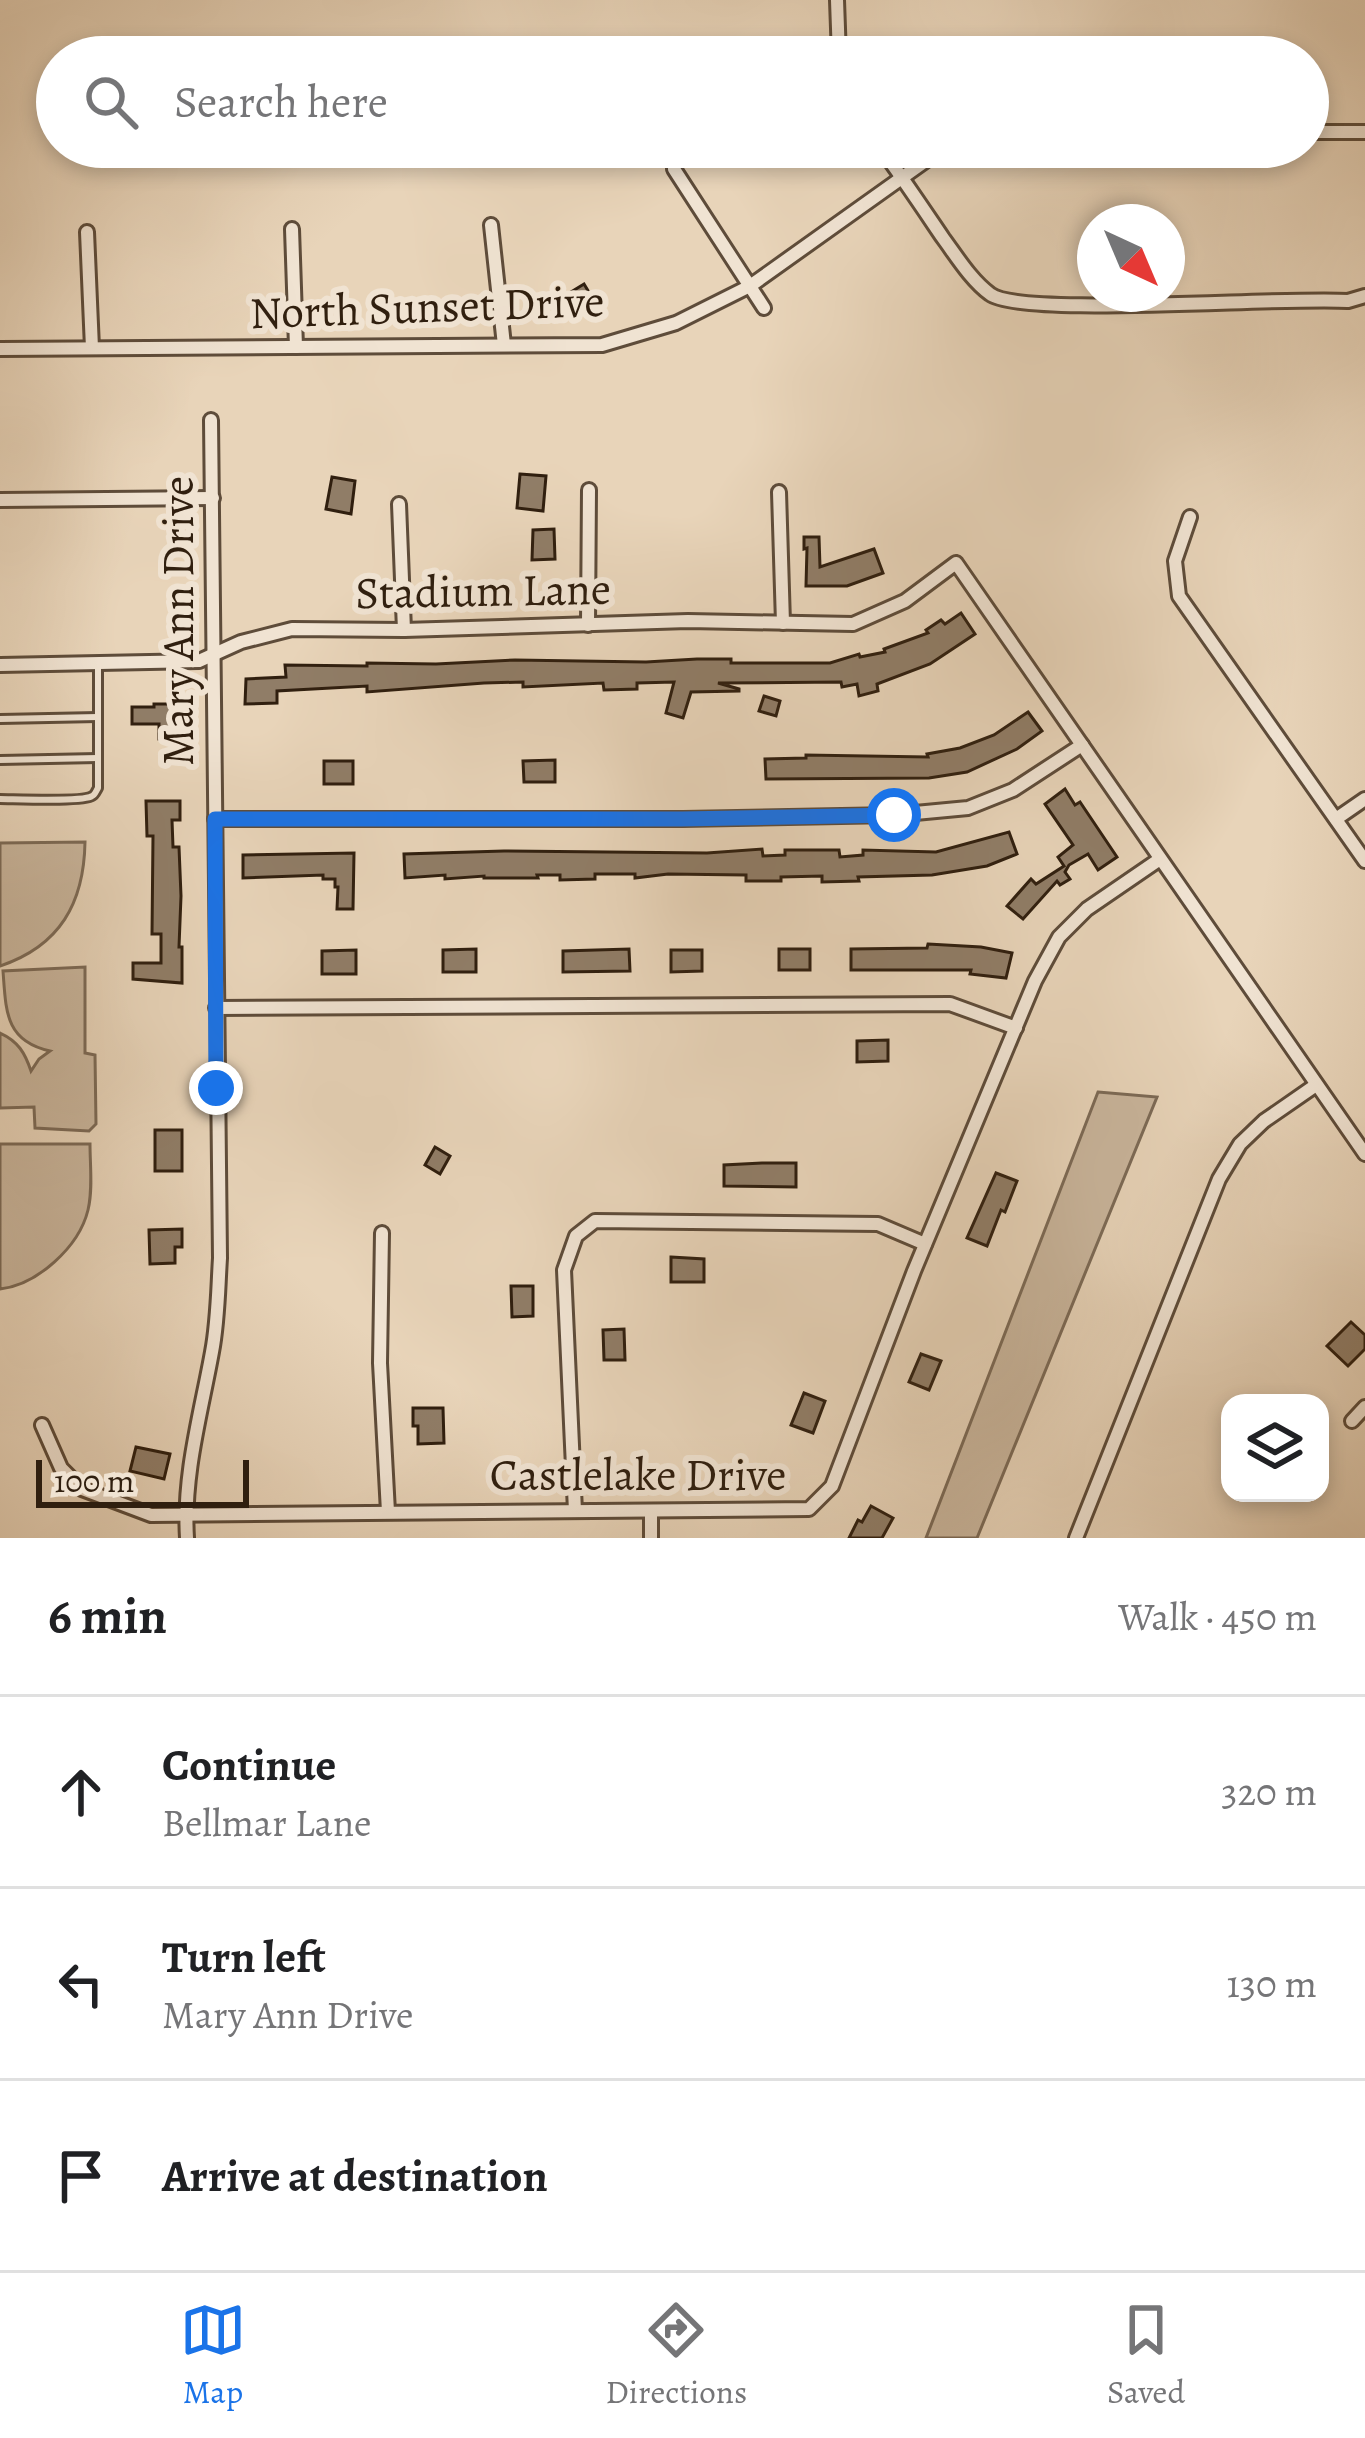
<!DOCTYPE html>
<meta charset="utf-8">
<style>
:root{--surface:#fff;--page:#f2f2f2;--text:#202124;--muted:#757577;--line:#e0e0e0;--accent:#1a73e8}
body{margin:0;font-family:Alegreya,serif;background:var(--page);color:var(--text)}
.controls{position:absolute;right:36px;bottom:36px;display:grid;overflow:hidden;border-radius:24px;box-shadow:0 6px 18px #0003}
.controls button{width:108px;height:108px;display:grid;place-items:center;padding:0;border:0;border-bottom:3px solid var(--line);background:var(--surface);color:var(--text);font:60px sans-serif}
.compass{position:absolute;left:1077px;top:204px;width:108px;height:108px;border-radius:50%;background:var(--surface);box-shadow:0 6px 18px #0003;rotate:136deg}
.scale{position:absolute;left:36px;bottom:30px;width:213px;box-sizing:border-box;padding-left:12px;border:6px solid #301f0f;border-top:0;font-size:33px;line-height:42px;white-space:nowrap;color:#301f0f;-webkit-text-stroke:9px #f0e3d2;paint-order:stroke}
.stop{position:absolute;width:36px;height:36px;margin:-27px;border:9px solid #1a73e8;border-radius:50%;background:#fff}
.stop.end{background:#1a73e8;border-color:#fff;box-shadow:0 3px 12px #0008}
.list{margin:0;padding:0;list-style:none}
h2{display:flex;justify-content:space-between;align-items:center;height:156px;margin:0;padding:0 48px;font-size:51px}
h2 small{font-size:39px;font-weight:400;color:var(--muted)}
.list li{display:grid;grid-template-columns:78px 1fr auto;gap:36px;align-items:center;box-sizing:border-box;height:192px;padding:0 48px;border-top:3px solid var(--line)}
.list b{display:block;font-size:45px;white-space:nowrap}
.list p{margin:0;font-size:39px;white-space:nowrap;color:var(--muted)}
.list em{font-size:39px;font-style:normal;color:var(--muted)}
.icon{flex:none;width:66px;height:66px;fill:none;stroke:currentColor;stroke-width:2;stroke-linecap:round;stroke-linejoin:round}
.map{position:relative;flex:none;width:1365px;height:1538px;overflow:hidden}
.search{position:absolute;background:var(--surface);box-shadow:0 6px 18px #0003;left:36px;right:36px;top:36px;height:132px;display:flex;align-items:center;gap:30px;box-sizing:border-box;padding:0 42px;border-radius:66px;color:var(--muted);font-size:45px}
.sheet{height:732px;background:var(--surface)}
nav{display:flex;justify-content:space-around;align-items:center;box-sizing:border-box;height:168px;border-top:3px solid var(--line);background:var(--surface);font-size:33px;color:var(--muted)}
nav a{display:grid;justify-items:center;gap:6px}
nav .on{color:var(--accent)}
.map>svg:first-child{display:block}
</style>
<div class="map">
<svg width="1365" height="1538" viewBox="0 0 1365 1538">
<rect width="100%" height="100%" fill="#e8d4b9"/>
<filter id="stains"><feTurbulence type="fractalNoise" baseFrequency=".00167" numOctaves="4"/><feColorMatrix values="0 0 0 0 .2 0 0 0 0 .09 0 0 0 0 .02 0 0 0 .5 -.17"/></filter>
<radialGradient id="worn" r=".72"><stop offset=".6" stop-color="#630" stop-opacity="0"/><stop offset="1" stop-color="#630" stop-opacity=".3"/></radialGradient>
<!-- green -->
<g fill="#c9b59c" stroke="#7c6a56" stroke-width="3">
<path d="M85 842C84 903 60 946 0 966V843Z"/>
<path d="M85 967V1053L95 1055 96 1124 89 1131 35 1128 34 1107 0 1108V1033C18 1041 25 1053 31 1071L39 1059 50 1051C5 1041 6 1011 3 971Z"/>
<polygon points="1098,1092 1157,1097 977,1538 926,1538"/>
<path d="M0 1144H90C90 1165 93 1190 88 1210 79 1247 37 1285 0 1289Z"/>
</g>
<!-- building -->
<g fill="#907d67" stroke="#301f0f" stroke-width="3">
<polygon points="584,284 596,304 583,311 571,292"/>
<polygon points="520,474 546,476 543,511 517,508"/>
<polygon points="332,477 355,481 351,514 326,509"/>
<polygon points="554,529 555,559 532,560 533,530"/>
<polygon points="804,537 819,537 820,567 874,549 883,573 847,586 806,586 807,548 804,549"/>
<polygon points="961,613 975,634 930,664 877,684 878,691 859,696 857,684 842,687 841,682 718,683 739,689 739,691 691,692 683,718 666,713 674,682 637,683 637,689 604,690 603,683 523,687 523,682 484,683 367,692 367,686 277,691 277,703 245,704 246,679 286,677 285,665 367,666 367,663 436,664 515,660 646,662 697,659 731,659 731,663 830,663 859,654 860,657 885,652 884,649 928,633 926,630 941,620 945,624"/>
<polygon points="764,696 780,701 776,716 759,711"/>
<polygon points="154,704 180,704 180,739 159,739 159,724 132,724 132,707 154,707"/>
<polygon points="1028,712 1042,731 1017,749 967,772 929,778 766,779 765,759 806,758 806,755 928,757 927,754 960,748 994,735"/>
<polygon points="555,760 555,782 524,782 523,761"/>
<rect x="324" y="761" width="29" height="23"/>
<polygon points="1065,789 1075,805 1080,802 1117,857 1098,870 1088,854 1069,865 1065,872 1070,879 1060,885 1057,881 1023,919 1007,906 1031,879 1036,884 1064,866 1058,857 1073,845 1045,804"/>
<polygon points="146,801 180,801 180,820 172,820 173,847 179,847 181,896 179,947 182,947 182,983 133,979 133,963 161,963 161,934 152,934 153,836 147,836"/>
<polygon points="1009,832 1017,854 987,866 932,875 858,877 859,881 822,882 822,876 781,877 781,881 746,881 746,875 668,874 635,878 635,874 595,874 595,879 560,880 560,875 537,875 538,878 484,878 484,876 445,879 445,875 405,878 404,854 504,851 707,853 762,849 763,856 785,855 785,850 839,850 840,857 863,855 863,850 936,852"/>
<polygon points="354,853 353,909 337,909 338,887 335,887 335,879 323,879 323,875 243,878 243,855"/>
<polygon points="928,944 981,947 1012,953 1006,978 970,974 971,970 851,970 851,949 927,948"/>
<polygon points="476,949 476,972 443,972 443,950"/>
<polygon points="629,949 630,971 563,972 563,951"/>
<rect x="779" y="949" width="31" height="21"/>
<polygon points="356,950 356,974 322,974 322,951"/>
<polygon points="671,950 702,950 702,971 671,972"/>
<polygon points="888,1040 888,1061 857,1062 857,1041"/>
<rect x="155" y="1130" width="27" height="41"/>
<polygon points="435,1147 450,1156 440,1174 425,1165"/>
<polygon points="762,1163 796,1163 796,1187 724,1186 724,1165"/>
<polygon points="996,1173 1017,1181 1005,1212 1001,1210 987,1246 967,1238"/>
<polygon points="182,1229 182,1247 175,1247 175,1263 150,1264 149,1230"/>
<polygon points="671,1257 704,1259 704,1282 671,1282"/>
<polygon points="511,1286 533,1286 533,1316 512,1317"/>
<polygon points="1351,1322 1365,1335 1365,1349 1348,1366 1327,1346"/>
<polygon points="624,1329 625,1360 604,1360 603,1330"/>
<polygon points="921,1354 941,1361 929,1390 909,1382"/>
<polygon points="804,1393 825,1401 813,1433 791,1425"/>
<polygon points="413,1408 443,1408 444,1443 418,1444 418,1426 413,1426"/>
<polygon points="136,1447 170,1454 164,1479 130,1471"/>
<polygon points="871,1506 893,1518 882,1538 849,1538 858,1520 862,1522"/>
</g>
<g fill="none" stroke-linecap="round" stroke-linejoin="round">
<!-- service casing -->
<g stroke="#5e4c3a" stroke-width="12">
<g id="service">
<polyline points="0,719 98,717"/>
<polyline points="0,760 98,758"/>
<path d="M0 799C14 799 84 802 92 796 95 795 96 791 98 788V664"/>
</g>
</g>
<!-- minor casing -->
<g stroke="#5e4c3a" stroke-width="18">
<g id="minor">
<polyline points="837,0 839,57"/>
<polyline points="1308,132 1365,132"/>
<path d="M880 147C902 177 922 207 943 238 957 257 971 280 990 294 1021 318 1288 296 1348 301L1365 296"/>
<polyline points="674,169 764,308"/>
<polyline points="491,225 504,345"/>
<polyline points="292,229 296,347"/>
<polyline points="87,232 92,348"/>
<polyline points="0,349 602,345 676,323 750,286 945,147"/>
<polyline points="779,492 783,623"/>
<polyline points="0,500 213,498"/>
<polyline points="399,504 404,630"/>
<polyline points="1190,517 1175,561 1179,596 1365,861"/>
<polyline points="588,625 589,490"/>
<polyline points="0,665 199,661 241,642 292,629 404,630 688,621 853,624 905,601 956,563 1365,1154"/>
<polyline points="215,819 683,819 894,815 968,808 1013,790 1082,745"/>
<polyline points="1336,819 1365,799"/>
<polyline points="216,1008 950,1004 1016,1028"/>
<polyline points="382,1233 380,1363 388,1512"/>
<polyline points="1352,1421 1365,1407"/>
<polyline points="42,1425 61,1468 82,1489 151,1515 809,1509 832,1486 914,1271 1035,981 1059,937 1087,909 1160,859"/>
<polyline points="575,1511 564,1270 576,1236 595,1221 878,1224 925,1244"/>
<polyline points="651,1511 651,1538"/>
<path d="M187 1538C183 1475 201 1413 212 1352 218 1321 218 1289 220 1258L211 420"/>
<polyline points="1076,1538 1219,1179 1240,1144 1264,1121 1316,1085"/>
</g>
</g>
<!-- service -->
<use href="#service" stroke="#f0e3d2" stroke-width="6"/>
<!-- minor -->
<use href="#minor" stroke="#f0e3d2" stroke-width="12"/>
</g>
<g fill="none" stroke-linecap="round" stroke-linejoin="round">
<!-- route -->
<polyline stroke="#1a73e8" stroke-width="15" points="216,1088 215,819 682,819 894,815"/>
</g>
<g text-anchor="middle" stroke-width="12" stroke-linejoin="round" paint-order="stroke">
<!-- street labels -->
<g font-size="45" fill="#301f0f" stroke="#f0e3d2">
<text transform="translate(427 306) rotate(-2)" y="16">North Sunset Drive</text>
<text transform="translate(483 590) rotate(-1)" y="16">Stadium Lane</text>
<text transform="translate(177 621) rotate(-90)" y="16">Mary Ann Drive</text>
<text x="638" y="1490">Castlelake Drive</text>
</g>
</g>
<rect width="100%" height="100%" filter="url(#stains)"/>
<rect width="100%" height="100%" fill="url(#worn)"/>
</svg>
<div class="controls">
<button><svg class="icon" aria-label="layers" viewBox="0 0 24 24"><path d="M12 4l9 5-9 5-9-5zM3 14l9 5 9-5"/></svg></button>
</div>
<svg class="compass" viewBox="-18 -18 36 36"><path d="M0-13l5 13h-10z" fill="#e53935"/><path d="M0 13l5-13h-10z" fill="#757577"/></svg>
<div class="scale">100 m</div>
<div class="stop" style="left:894px;top:815px"></div>
<div class="stop end" style="left:216px;top:1088px"></div>
<div class="search"><svg class="icon" aria-label="search" viewBox="0 0 24 24"><circle cx="10" cy="10" r="6"/><path d="M15 15l6 6"/></svg>Search here</div>
</div>
<section class="sheet">
<h2>6 min<small>Walk · 450 m</small></h2>
<ul class="list">
<li><svg class="icon" aria-label="ahead" viewBox="0 0 24 24"><path d="M12 20V5M6 11l6-6 6 6"/></svg><div><b>Continue</b><p>Bellmar Lane</p></div><em>320 m</em></li>
<li><svg class="icon" aria-label="left" viewBox="0 0 24 24"><path d="M17 20v-9H6M10 6l-5 5 5 5"/></svg><div><b>Turn left</b><p>Mary Ann Drive</p></div><em>130 m</em></li>
<li><svg class="icon" aria-label="arrive" viewBox="0 0 24 24"><path d="M6 21V4h12l-3 4 3 4H6"/></svg><div><b>Arrive at destination</b></div></li>
</ul>
</section>
<nav>
<a class="on"><svg class="icon" aria-label="map" viewBox="0 0 24 24"><path d="M3 6l6-2 6 2 6-2v14l-6 2-6-2-6 2zM9 4v14M15 6v14"/></svg>Map</a>
<a><svg class="icon" aria-label="directions" viewBox="0 0 24 24"><path d="M12 3l9 9-9 9-9-9zM9 14v-3h6M13 9l2 2-2 2"/></svg>Directions</a>
<a><svg class="icon" aria-label="saved" viewBox="0 0 24 24"><path d="M7 4h10v16l-5-4-5 4z"/></svg>Saved</a>
</nav>
